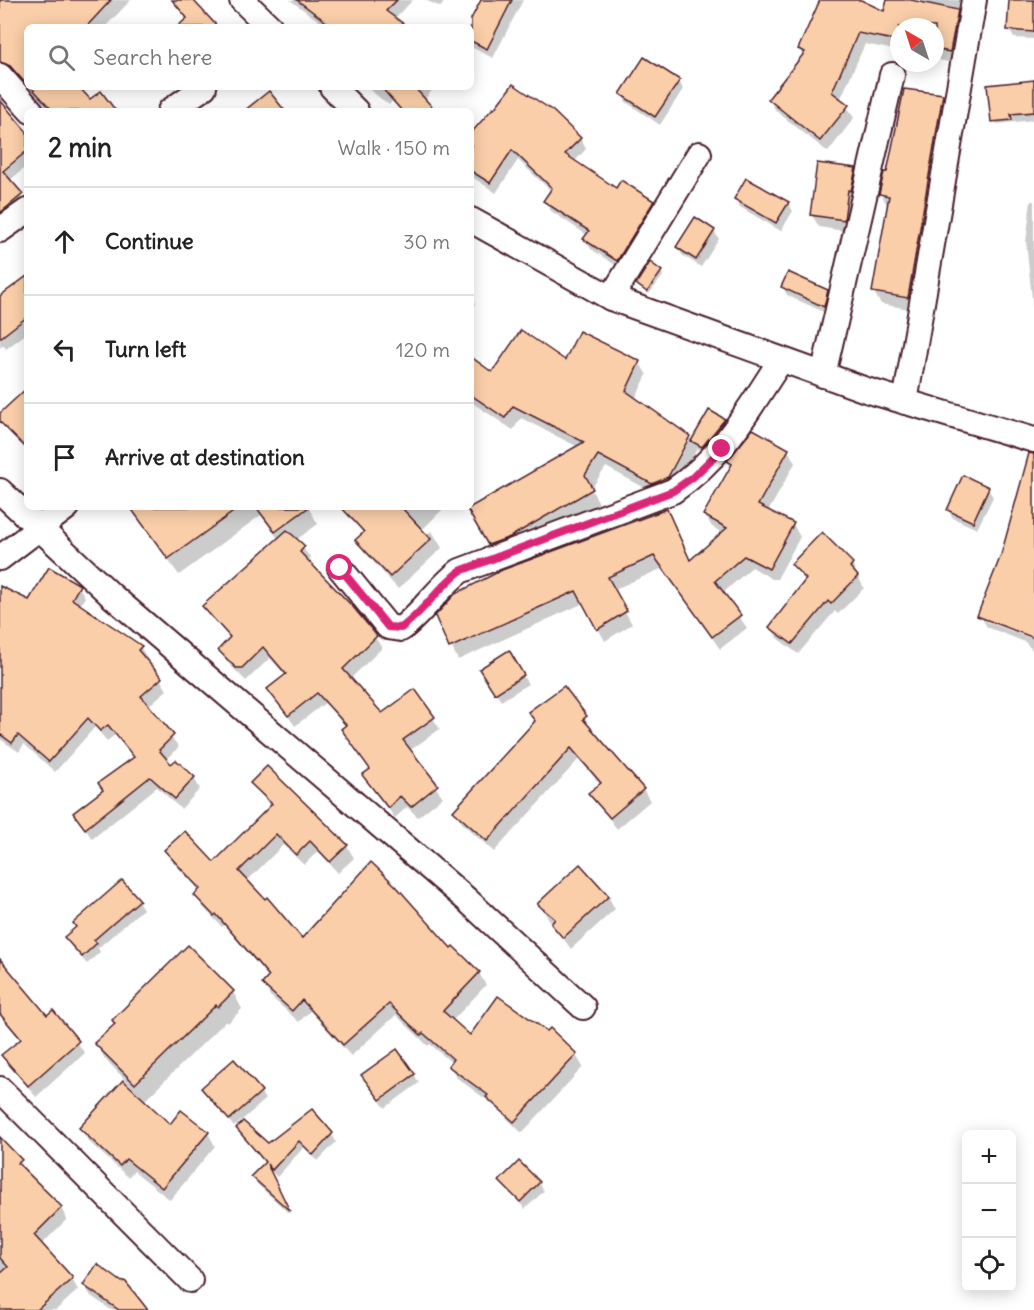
<!DOCTYPE html>
<meta charset="utf-8">
<style>
:root{--surface:#fff;--page:#f6f6f6;--text:#222;--muted:#767676;--line:#e0e0e0}
body{margin:0;font-family:Delius,sans-serif;background:var(--page);color:var(--text)}
.controls{position:absolute;right:18px;bottom:18px;display:grid;overflow:hidden;border-radius:9px;box-shadow:0 3px 15px #0003}
.controls button{width:54px;height:54px;display:grid;place-items:center;padding:0;border:0;border-bottom:2px solid var(--line);background:var(--surface);color:var(--text);font:30px sans-serif}
.compass{position:absolute;left:890px;top:18px;width:54px;height:54px;border-radius:50%;background:var(--surface);box-shadow:0 3px 15px #0003;rotate:321deg}
.stop{position:absolute;width:18px;height:18px;margin:-14px;border:4px solid #db2777;border-radius:50%;background:#fff}
.stop.end{background:#db2777;border-color:#fff;box-shadow:0 2px 6px #0008}
.list{margin:0;padding:0;list-style:none}
h2{display:flex;justify-content:space-between;align-items:center;height:78px;margin:0;padding:0 24px;font-size:26px}
h2 small{font-size:20px;font-weight:400;color:var(--muted)}
.list li{display:grid;grid-template-columns:39px 1fr auto;gap:18px;align-items:center;box-sizing:border-box;height:108px;padding:0 24px;border-top:2px solid var(--line)}
.list b{display:block;font-size:22px;white-space:nowrap}
.list em{font-size:20px;font-style:normal;color:var(--muted)}
.icon{flex:none;width:33px;height:33px;fill:none;stroke:currentColor;stroke-width:2;stroke-linecap:round;stroke-linejoin:round}
.map{position:relative;flex:none;width:1034px;height:1310px;overflow:hidden}
.search{position:absolute;background:var(--surface);box-shadow:0 3px 15px #0003;left:24px;top:24px;width:450px;height:66px;display:flex;align-items:center;gap:15px;box-sizing:border-box;padding:0 21px;border-radius:9px;color:var(--muted);font-size:22px}
.panel{position:absolute;background:var(--surface);box-shadow:0 3px 15px #0003;left:24px;top:108px;width:450px;height:402px;border-radius:9px}
.map>svg:first-child{display:block}
</style>
<div class="map">
<svg width="1034" height="1310" viewBox="0 0 1034 1310">
<rect width="100%" height="100%" fill="#fff"/>
<filter id="ink" filterUnits="userSpaceOnUse"><feTurbulence type="fractalNoise" baseFrequency=".0167" numOctaves="2"/><feDisplacementMap in="SourceGraphic" scale="12" xChannelSelector="R" yChannelSelector="G"/><feConvolveMatrix kernelMatrix="1 2 1 2 8 2 1 2 1" color-interpolation-filters="sRGB"/></filter>
<g filter="url(#ink)">
<!-- shadow -->
<g fill="#0003" fill-rule="evenodd">
<polygon points="0,0 131,0 105,27 27,27 27,87 77,87 90,101 114,111 50,111 0,63"/>
<polygon points="290,0 413,0 394,19 405,27 327,27"/>
<polygon points="425,0 445,0 441,7"/>
<polygon points="482,0 523,0 493,58 471,47 471,27 469,27"/>
<polygon points="821,0 857,0 885,13 888,0 920,3 920,0 965,0 957,64 935,59 935,27 899,27 899,51 865,44 840,100 847,106 854,118 828,152 776,111 769,99 803,56 799,49"/>
<polygon points="1011,0 1034,0 1034,39 1014,38 1009,30"/>
<polygon points="679,81 683,89 660,125 626,102 622,94"/>
<polygon points="1034,81 1034,120 997,124 992,116"/>
<polygon points="366,87 435,87 424,100 434,111 401,111 392,101 389,105"/>
<polygon points="943,95 950,108 945,135 926,137 934,144 942,156 937,185 927,185 927,199 932,209 915,310 881,304 873,291 888,207 881,194 888,174"/>
<polygon points="0,116 27,134 27,166 9,181 27,204 0,226"/>
<polygon points="471,135 580,138 586,149 574,162 617,190 653,202 659,212 623,270 591,249 585,239 587,235 551,211 545,201 551,191 518,160 496,193 471,176"/>
<polygon points="855,170 862,182 850,232 819,227 812,215"/>
<polygon points="736,199 788,203 793,211 781,231 740,207"/>
<polygon points="1031,201 1034,201 1034,318 1026,242"/>
<polygon points="714,231 719,239 701,267 682,255 678,247"/>
<polygon points="661,272 663,276 649,294 640,288 638,284"/>
<polygon points="27,277 27,333 6,349 3,345 0,348 0,298"/>
<polygon points="783,287 827,291 832,300 828,314 787,295"/>
<polygon points="471,296 475,304 471,310"/>
<polygon points="471,359 493,374 566,362 639,362 647,375 635,399 689,437 692,442 709,412 724,420 729,428 707,454 697,449 675,489 660,496 606,467 591,489 599,503 518,549 496,557 469,509 578,447 521,418 513,430 471,402"/>
<polygon points="788,450 795,463 768,512 793,524 800,537 777,579 772,579 752,567 723,593 747,628 720,649 663,568 613,590 632,624 605,641 584,603 458,660 437,617 666,510 690,562 723,533 712,527 705,515 732,466 729,462"/>
<path d="M1034 485V652L1025 642 987 627 981 617ZM985 618 1031 636 1030 638 985 621Z"/>
<polygon points="988,489 993,497 977,529 953,518 948,510"/>
<polygon points="130,507 308,507 318,524 296,540 311,558 307,562 375,637 382,648 350,679 381,715 415,691 440,729 409,751 443,797 418,817 407,807 395,818 364,775 371,770 346,727 325,703 295,726 269,689 286,676 270,658 246,681 226,661 219,650 230,639 204,606 279,540 261,515 179,575"/>
<polygon points="356,507 445,507 411,541 432,531 442,548 398,589 364,551 357,540 364,534 348,514"/>
<polygon points="822,534 852,564 864,588 838,614 835,611 798,654 777,638 771,627 806,582 792,564"/>
<polygon points="79,587 85,597 80,606 141,648 147,658 144,661 160,679 167,690 147,707 179,747 165,760 170,766 194,778 200,789 181,809 157,787 92,839 75,813 104,792 135,758 115,735 107,741 95,727 55,772 24,744 19,752 0,739 0,588 30,602"/>
<polygon points="508,652 528,684 501,701 481,669"/>
<polygon points="530,713 585,717 591,730 643,789 650,801 617,829 590,794 601,785 579,759 494,852 462,823 455,811 536,723"/>
<polygon points="267,768 347,846 354,858 338,873 318,851 304,865 283,845 246,882 302,940 453,948 479,973 486,985 452,1021 470,1037 576,1055 583,1067 522,1133 491,1103 457,1078 450,1066 452,1063 430,1044 428,1046 396,1015 351,1056 310,1011 299,1022 270,996 264,985 269,978 224,925 222,927 203,907 196,895 200,891 173,862 166,850 214,864 271,807 252,783"/>
<polygon points="608,896 615,909 571,949 538,904"/>
<polygon points="138,901 143,909 98,948 100,952 87,964 71,946 66,937"/>
<polygon points="0,962 47,1017 52,1012 85,1053 36,1097 3,1056 21,1040 0,1016"/>
<polygon points="233,992 242,1009 228,1023 226,1021 143,1102 170,1126 208,1133 215,1146 170,1200 134,1171 128,1177 88,1141 81,1128 141,1096 105,1059 96,1043"/>
<polygon points="414,1074 419,1083 385,1108 368,1084"/>
<polygon points="203,1088 261,1092 265,1100 234,1127"/>
<polygon points="238,1129 268,1144 332,1134 336,1142 318,1161 304,1147 277,1177 267,1167 290,1214 257,1184 253,1177 266,1163"/>
<polygon points="0,1139 20,1160 26,1173 61,1208 67,1219 41,1245 72,1279 78,1290 56,1310 0,1310"/>
<polygon points="501,1181 539,1183 544,1191 525,1209"/>
<polygon points="84,1285 148,1310 111,1310 91,1296"/>
</g>
<!-- building -->
<g fill="#facea9" stroke="#4a1f2b" stroke-width="1.5">
<polygon points="0,0 111,0 86,27 27,27 27,85 10,66 0,62"/>
<polygon points="172,0 193,0 218,27 177,27 187,18"/>
<polygon points="297,0 397,0 386,11 408,27 333,27"/>
<polygon points="481,0 512,0 487,49 471,41 471,19"/>
<polygon points="820,0 861,0 884,11 887,0 911,0 958,10 950,52 935,49 935,27 899,27 899,41 858,33 832,92 849,105 820,141 768,99 805,52 798,49"/>
<polygon points="1009,0 1034,0 1034,32 1007,30"/>
<polygon points="644,57 680,80 655,117 620,94"/>
<polygon points="1034,80 1034,112 1011,114 1012,120 991,122 987,85"/>
<polygon points="513,84 553,111 581,138 565,154 616,188 621,180 654,201 617,261 583,239 589,231 543,201 552,188 512,150 490,183 471,171 471,133 493,108 494,109"/>
<polygon points="31,87 79,87 90,99 101,91 116,111 53,111"/>
<polygon points="381,87 414,87 436,111 402,111"/>
<polygon points="904,89 943,94 908,298 872,292 889,196 879,194 884,172 887,172"/>
<polygon points="269,91 285,111 244,111"/>
<polygon points="0,100 27,132 27,151 3,171 23,194 0,213"/>
<polygon points="817,163 856,168 851,191 848,190 844,220 810,215"/>
<polygon points="746,178 789,202 776,223 734,199"/>
<polygon points="695,217 715,230 696,260 676,247"/>
<polygon points="650,262 662,271 647,292 636,284"/>
<polygon points="788,272 828,290 824,307 781,287"/>
<polygon points="27,276 27,317 0,338 0,296"/>
<polygon points="521,330 565,360 579,331 640,361 626,391 690,436 668,477 652,484 598,455 585,475 593,489 510,537 488,545 467,509 584,442 513,406 505,418 471,395 471,357 492,372"/>
<polygon points="27,388 27,449 0,422 0,413"/>
<polygon points="709,410 725,419 702,447 691,441"/>
<polygon points="753,429 789,449 758,505 794,523 769,569 744,556 715,581 741,615 712,637 654,556 608,577 627,611 597,630 576,591 449,648 435,616 455,594 502,570 667,509 690,560 727,528 703,515 732,464 727,461"/>
<polygon points="1029,453 1034,454 1034,638 977,616 1001,555"/>
<polygon points="963,475 989,487 973,522 947,510"/>
<polygon points="130,507 240,507 168,559"/>
<polygon points="256,507 309,507 275,532"/>
<polygon points="341,507 401,507 431,539 390,577 355,540 364,532"/>
<polygon points="287,530 305,546 300,552 353,607 377,636 343,669 382,713 415,689 435,717 403,740 438,785 411,807 400,796 388,808 362,775 370,769 341,729 346,725 317,693 288,716 267,689 286,674 263,647 242,668 236,668 218,650 230,637 202,606"/>
<polygon points="822,532 853,563 850,567 858,576 831,604 828,601 792,644 769,627 806,579 791,564"/>
<polygon points="49,567 80,585 72,599 142,646 138,650 162,678 141,696 174,735 159,750 171,764 176,760 195,777 175,799 150,777 85,829 73,813 103,790 98,783 134,757 108,725 100,731 88,718 49,762 18,735 12,743 0,734 0,586 29,600"/>
<polygon points="509,650 524,675 495,694 479,669"/>
<polygon points="564,686 587,716 583,719 644,789 610,818 588,793 601,783 571,748 487,841 453,811 535,721 528,712"/>
<polygon points="267,766 348,845 330,862 310,841 296,855 276,834 239,871 265,899 267,897 302,938 371,862 396,886 451,948 453,946 480,972 443,1011 470,1035 498,996 547,1031 550,1028 577,1054 514,1122 486,1097 488,1095 448,1066 453,1059 423,1033 421,1035 389,1004 343,1045 302,1000 292,1011 262,984 269,976 216,914 214,916 194,895 200,889 164,850 185,831 214,862 272,804 250,783"/>
<polygon points="580,864 609,896 563,938 551,924 555,919 537,904"/>
<polygon points="122,880 140,900 94,940 97,943 82,957 64,937 76,927 73,923"/>
<polygon points="188,945 234,991 218,1007 216,1005 135,1084 94,1043 115,1024 112,1020"/>
<polygon points="0,959 47,1015 53,1010 79,1041 28,1086 1,1055 21,1039 0,1014"/>
<polygon points="397,1049 415,1074 380,1100 361,1075"/>
<polygon points="234,1059 262,1091 229,1120 201,1088"/>
<polygon points="123,1080 170,1124 181,1110 209,1132 162,1188 126,1159 120,1166 79,1128"/>
<polygon points="312,1109 333,1133 313,1155 299,1141 272,1170 267,1164 290,1211 251,1176 265,1162 236,1128 243,1121 268,1143"/>
<polygon points="0,1137 22,1160 18,1163 62,1207 34,1235 73,1278 37,1310 0,1310 0,1274 8,1267 0,1258"/>
<polygon points="519,1161 540,1182 520,1202 499,1181"/>
<polygon points="97,1264 122,1282 125,1281 148,1310 119,1310 83,1285"/>
</g>
<g fill="none" stroke-linecap="round" stroke-linejoin="round">
<!-- minor casing -->
<g stroke="#4a1f2b" stroke-width="28">
<g id="minor">
<polyline points="242,0 270,27"/>
<polyline points="0,76 31,111"/>
<polyline points="332,87 356,111"/>
<polyline points="170,111 204,87"/>
<polyline points="471,220 611,298 866,390 1034,440"/>
<polyline points="0,230 27,211"/>
<polyline points="611,298 699,154"/>
<polyline points="823,375 892,75"/>
<polyline points="905,402 974,0"/>
<polyline points="0,491 112,596 466,899 583,1007"/>
<polyline points="0,558 67,507"/>
<path d="M340 568 388 627 401 629C423 612 438 588 460 571L673 491C725 455 747 411 781 360"/>
<polyline points="0,1089 190,1280"/>
</g>
</g>
<!-- minor -->
<use href="#minor" stroke="#fff" stroke-width="24"/>
</g>
</g>
<g fill="none" stroke-linecap="round" stroke-linejoin="round" filter="url(#ink)">
<!-- route -->
<path stroke="#db2777" stroke-width="8" d="M340 568 388 627 401 628C423 612 438 588 460 571L673 491 693 477 722 449"/>
</g>
</svg>
<div class="controls">
<button>+</button>
<button>−</button>
<button><svg class="icon" aria-label="locate" viewBox="0 0 24 24"><circle cx="12" cy="12" r="6"/><path d="M12 2v4M12 18v4M2 12h4M18 12h4"/></svg></button>
</div>
<svg class="compass" viewBox="-18 -18 36 36"><path d="M0-13l5 13h-10z" fill="#e53935"/><path d="M0 13l5-13h-10z" fill="#767676"/></svg>
<div class="stop" style="left:340px;top:568px"></div>
<div class="stop end" style="left:722px;top:449px"></div>
<div class="search"><svg class="icon" aria-label="search" viewBox="0 0 24 24"><circle cx="10" cy="10" r="6"/><path d="M15 15l6 6"/></svg>Search here</div>
<section class="panel">
<h2>2 min<small>Walk · 150 m</small></h2>
<ul class="list">
<li><svg class="icon" aria-label="ahead" viewBox="0 0 24 24"><path d="M12 20V5M6 11l6-6 6 6"/></svg><div><b>Continue</b></div><em>30 m</em></li>
<li><svg class="icon" aria-label="left" viewBox="0 0 24 24"><path d="M17 20v-9H6M10 6l-5 5 5 5"/></svg><div><b>Turn left</b></div><em>120 m</em></li>
<li><svg class="icon" aria-label="arrive" viewBox="0 0 24 24"><path d="M6 21V4h12l-3 4 3 4H6"/></svg><div><b>Arrive at destination</b></div></li>
</ul>
</section>
</div>
